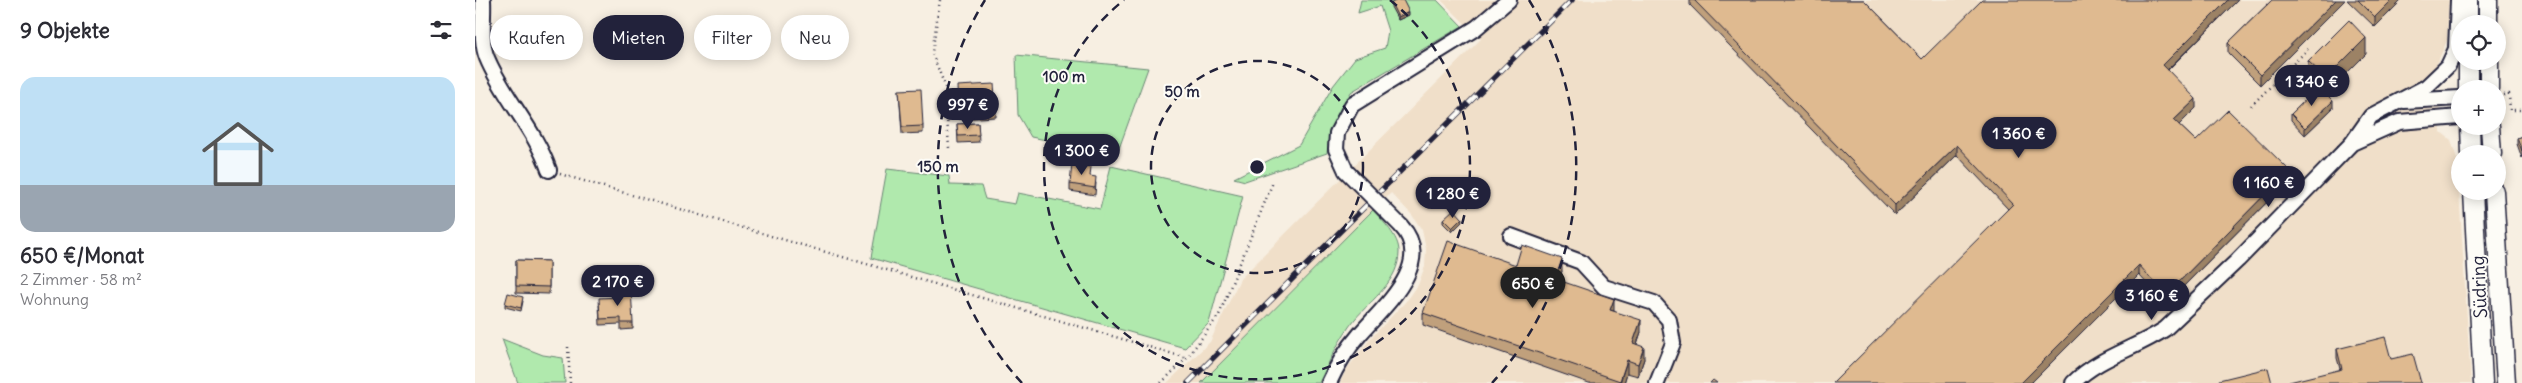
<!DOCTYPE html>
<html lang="de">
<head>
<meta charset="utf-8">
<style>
	body { margin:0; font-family:Delius,sans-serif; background:#f7f7f7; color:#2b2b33; height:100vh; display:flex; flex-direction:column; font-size:19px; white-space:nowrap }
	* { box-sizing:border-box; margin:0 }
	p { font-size:16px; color:#7c7c81 }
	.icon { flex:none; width:28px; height:28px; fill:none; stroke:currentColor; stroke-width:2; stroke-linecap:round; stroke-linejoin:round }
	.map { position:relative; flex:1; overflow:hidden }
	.panel { display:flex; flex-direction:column; background:#fff; width:475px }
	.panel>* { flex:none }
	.banner { position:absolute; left:15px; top:15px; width:475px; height:45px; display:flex; gap:10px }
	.tools { position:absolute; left:1976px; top:15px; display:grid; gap:10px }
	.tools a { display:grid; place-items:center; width:55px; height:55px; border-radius:50%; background:#fff; box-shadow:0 2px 12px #0003; font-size:25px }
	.price { position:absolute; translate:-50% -42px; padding:0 11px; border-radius:18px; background:#22223b; color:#fff; font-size:16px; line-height:32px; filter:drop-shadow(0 1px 2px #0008) }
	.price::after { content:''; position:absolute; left:50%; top:30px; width:15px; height:11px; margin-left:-8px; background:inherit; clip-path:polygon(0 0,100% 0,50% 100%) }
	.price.current { background:#222; color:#fff }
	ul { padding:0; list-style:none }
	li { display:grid; align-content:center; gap:10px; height:265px; padding:0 20px }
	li+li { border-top:1px solid #e1e1e2 }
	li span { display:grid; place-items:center; height:155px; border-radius:15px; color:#555 }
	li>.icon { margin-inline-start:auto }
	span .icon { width:90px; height:90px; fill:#fffc; stroke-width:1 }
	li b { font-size:21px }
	h2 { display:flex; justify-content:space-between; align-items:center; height:60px; padding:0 20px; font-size:21px }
	.tag { padding:0 18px; border-radius:22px; background:#fff; box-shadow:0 2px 12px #0003; font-size:18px; line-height:45px }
	.tag.current { background:#22223b; color:#fff }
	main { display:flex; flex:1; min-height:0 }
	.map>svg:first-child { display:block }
	.built { fill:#f0dfc9 }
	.green { fill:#b0e9ad; stroke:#698674 }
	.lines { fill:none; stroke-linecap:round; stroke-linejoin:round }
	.minor-casing { stroke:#22223b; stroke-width:18 }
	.major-casing { stroke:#22223b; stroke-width:21 }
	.path { stroke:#22223b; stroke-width:2.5; stroke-dasharray:1 4; stroke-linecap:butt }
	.minor { stroke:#fdfcf7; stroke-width:14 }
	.major { stroke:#fdfcf7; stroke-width:18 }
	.rail-casing { stroke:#22223b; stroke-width:5.5 }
	.rail { stroke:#fdfcf7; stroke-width:4; stroke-dasharray:11; stroke-linecap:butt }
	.minor-bridge-casing { stroke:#22223b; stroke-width:18; stroke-linecap:butt }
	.minor-bridge { stroke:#fdfcf7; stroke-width:14 }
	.wall { fill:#c0a07c; stroke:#22223b }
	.shaded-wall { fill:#9c8265; stroke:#22223b }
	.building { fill:#dfba90; stroke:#22223b }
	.ring { fill:none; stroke:#22223b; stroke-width:2.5; stroke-dasharray:9 6 }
	.labels { text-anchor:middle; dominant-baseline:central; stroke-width:4; stroke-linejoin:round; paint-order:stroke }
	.street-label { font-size:18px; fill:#22223b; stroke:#fdfcf7 }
	.centre { fill:#22223b; stroke:#fdfcf7; stroke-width:2.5 }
	.ring-label { font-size:15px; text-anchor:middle; font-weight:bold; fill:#22223b; stroke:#fdfcf7; stroke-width:4; stroke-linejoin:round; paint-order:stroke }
</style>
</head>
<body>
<main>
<section class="panel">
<h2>9 Objekte<svg class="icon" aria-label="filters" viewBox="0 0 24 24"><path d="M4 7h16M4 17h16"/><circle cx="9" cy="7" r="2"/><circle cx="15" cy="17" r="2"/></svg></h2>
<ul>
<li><span style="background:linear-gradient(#bfe0f5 70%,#9aa5b1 0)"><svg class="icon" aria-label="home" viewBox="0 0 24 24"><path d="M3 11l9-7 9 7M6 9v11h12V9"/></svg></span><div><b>650 €/Monat</b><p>2 Zimmer · 58 m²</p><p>Wohnung</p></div></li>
</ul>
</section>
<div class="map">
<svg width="2047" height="383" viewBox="0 0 2047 383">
	<rect width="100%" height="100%" fill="#f7efe2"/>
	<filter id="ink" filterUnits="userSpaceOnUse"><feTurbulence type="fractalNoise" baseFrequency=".02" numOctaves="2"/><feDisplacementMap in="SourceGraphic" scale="10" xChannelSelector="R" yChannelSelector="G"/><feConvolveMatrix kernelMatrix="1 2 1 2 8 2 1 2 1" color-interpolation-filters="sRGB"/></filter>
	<g filter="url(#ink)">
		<!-- built -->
		<path class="built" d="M966 0H1974L1972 40 1961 66 1966 132 1976 140 1982 159 1996 383H865L871 370 896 338 934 298 943 285 950 266 951 249 947 230 937 215 916 193 726 383H692L735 342 765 279 1006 39Z"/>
		<!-- green -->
		<path class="green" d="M886 0H962L987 26 876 92 855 129 852 153 770 181 759 178 824 145 858 86 880 58 910 48 913 31 905 6 883 13Z
			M541 55 673 68 642 154 556 137 543 115Z
			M636 166 768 196 734 323 710 348 396 258 412 169 474 176 475 185 506 186 510 199 540 204 543 193 625 209Z
			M898 210C908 222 924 236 924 252 924 281 897 299 880 319 865 337 854 362 844 383H726Z
			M27 339 68 355 88 358 90 383H43Z"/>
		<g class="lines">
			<!-- minor casing -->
			<g class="minor-casing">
				<path id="minor" d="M8 0C9 18 5 41 12 58 28 97 60 129 74 170
					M1929 101 1985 98
					M1877 143 1924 122 1985 117
					M871 171 861 149 862 133 877 105 1001 28 1034 0
					M1036 236 1106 262 1129 287 1179 303 1194 320 1198 343 1182 383
					M854 383C862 365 872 349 885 334 907 308 961 263 926 226
					M1598 383C1624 357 1660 349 1690 329L1763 260 1845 176 1877 143 1896 116 1951 87 1973 66 1981 49 1983 0"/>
			</g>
			<!-- major casing -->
			<g class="major-casing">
				<path id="major" d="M1993 24V0
					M2013 24V0
					M1993 61V89
					M2014 61V89
					M1995 126 1996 154
					M2015 126 2017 154
					M1998 191 2008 383
					M2019 191 2031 383"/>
			</g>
			<!-- path -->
			<path class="path" d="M465 0 457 53 470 86 474 148
				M2029 95 2034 94 2035 110H2047
				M1776 106 1833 49
				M85 174 712 358
				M93 347 95 383
				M686 383 712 358 744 315 798 182"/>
			<!-- minor -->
			<use href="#minor" class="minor"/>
			<!-- major -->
			<use href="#major" class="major"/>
			<!-- rail casing -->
			<g class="rail-casing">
				<path id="rail" d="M713 383 1097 0"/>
			</g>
			<!-- rail -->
			<use href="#rail" class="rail"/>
			<!-- minor-bridge casing -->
			<g class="minor-bridge-casing">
				<path id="minor-bridge" d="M871 171 926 226"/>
			</g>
			<!-- minor-bridge -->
			<use href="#minor-bridge" class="minor-bridge"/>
		</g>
		<!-- wall -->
		<path class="wall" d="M1215 0H1389L1447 59 1763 0 1693 70 1721 108 1704 125 1721 141 1814 180 1691 304 1664 275 1533 209 1482 155 1420 215 1215 5Z
			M1797 0 1785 85 1753 53V43Z
			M1872 0H1925V2L1900 27Z
			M916 3 934 15 923 20 916 7Z
			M1891 54 1851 94 1858 108 1830 135 1816 120V114L1844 87 1833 77V61Z
			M424 90 448 126V133L427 134Z
			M482 93 521 110V117L483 119Z
			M503 123 504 142 483 143 482 124Z
			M2047 136V158L2042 144V138Z
			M616 176 621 183 620 195 595 191V184Z
			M968 219 987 222 977 232 968 223Z
			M41 260 74 261V294L41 293Z
			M1041 265 1087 271 1084 280 1139 311 1166 332 1162 344 1169 359 1163 376 1152 373 1149 383H1114L948 325V313Z
			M48 301 46 311 30 307V304Z
			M124 305 158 323V329L146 330V324L125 325Z
			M1862 349 1916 359 1865 369 1862 358Z"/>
		<!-- shaded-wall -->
		<path class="shaded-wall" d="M1753 0H1763L1688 74V65Z
			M1861 0H1870L1785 85V75Z
			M1917 0H1925V2L1900 27V17Z
			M934 12V15L923 20V17Z
			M1891 38V54L1851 94V78Z
			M1721 99V108L1699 130V120Z
			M1858 101V108L1830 135V128Z
			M1482 145V155L1420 215V205Z
			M1814 170V180L1691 304V295Z
			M987 218V222L977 232V228Z
			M1087 259V271L1080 291V279Z
			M1664 265V275L1556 383H1546Z
			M1139 299V311L1135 310Z
			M1166 320V332L1158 355V343Z
			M1169 347V359L1163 376V364Z
			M1152 360V373L1149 383H1145Z"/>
		<!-- building -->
		<path class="building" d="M923 0H928L934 12 923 17 916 3Z
			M1219 0H1389L1447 59 1507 0H1753L1688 65 1721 99 1699 120 1721 141 1753 110 1814 170 1691 295 1664 265 1546 383H1358L1538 204 1482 145 1420 205Z
			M1797 0H1861L1785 75 1753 43Z
			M1883 0H1917L1900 17Z
			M1874 20 1891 38 1851 78 1833 61Z
			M519 84 521 110 483 112 482 86Z
			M1844 87 1858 101 1830 128 1816 114Z
			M446 89 448 126 427 127 424 90Z
			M503 123 504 135 483 136 482 124Z
			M2047 136V151L2042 138Z
			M597 164 616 167 615 176 621 177 620 188 595 184Z
			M979 209 987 218 977 228 968 219Z
			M973 241 1041 265 1047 245 1087 259 1080 279 1139 299 1135 310 1166 320 1158 343 1169 347 1163 364 1152 360 1145 381 948 313Z
			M41 260 74 261V287L41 286Z
			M156 289 158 323H146V318L125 319 124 298 146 297 145 290Z
			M33 293 48 297 46 308 30 304Z
			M1910 337 1916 359 1938 354 1946 383H1810L1867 369 1862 349Z
			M1793 368 1797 383H1745L1744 380Z
			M1238 380 1242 383H1235Z"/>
	</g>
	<!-- distance rings -->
	<g class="ring">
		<circle cx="782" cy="167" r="106"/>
		<path d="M915 0A213 213 0 1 1 649 0"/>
		<path d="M547 383A319 319 0 0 1 510 0M1054 0A319 319 0 0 1 1017 383"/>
	</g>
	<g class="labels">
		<!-- street labels -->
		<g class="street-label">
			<text transform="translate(2004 287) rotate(-93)">Südring</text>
		</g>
	</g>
	<circle cx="782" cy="167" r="8" class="centre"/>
	<g class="ring-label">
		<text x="589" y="82">100 m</text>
		<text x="707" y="97">50 m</text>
		<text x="463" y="172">150 m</text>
	</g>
</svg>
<div class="tools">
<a><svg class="icon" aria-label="locate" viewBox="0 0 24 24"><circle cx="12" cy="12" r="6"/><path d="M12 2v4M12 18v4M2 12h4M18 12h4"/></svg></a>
<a>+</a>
<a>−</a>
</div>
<b class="price" style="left:1837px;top:107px">1 340 €</b>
<b class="price" style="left:493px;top:130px">997 €</b>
<b class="price" style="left:1544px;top:159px">1 360 €</b>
<b class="price" style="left:607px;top:176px">1 300 €</b>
<b class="price" style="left:1794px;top:208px">1 160 €</b>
<b class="price" style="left:978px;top:219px">1 280 €</b>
<b class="price" style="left:143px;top:307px">2 170 €</b>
<b class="price current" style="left:1058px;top:309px">650 €</b>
<b class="price" style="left:1677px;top:321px">3 160 €</b>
<div class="banner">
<a class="tag">Kaufen</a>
<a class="tag current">Mieten</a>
<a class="tag">Filter</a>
<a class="tag">Neu</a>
</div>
</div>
</main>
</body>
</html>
